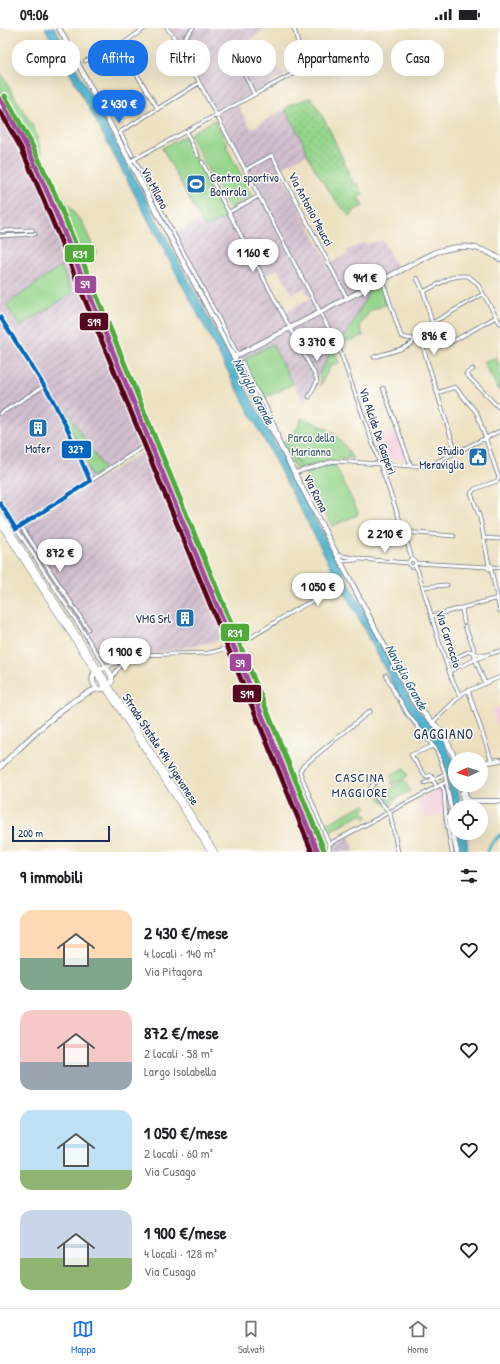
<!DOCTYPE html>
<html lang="it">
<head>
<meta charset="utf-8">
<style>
	body { margin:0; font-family:"Patrick Hand",sans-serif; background:#f6f6f6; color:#202124; height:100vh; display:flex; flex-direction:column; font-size:15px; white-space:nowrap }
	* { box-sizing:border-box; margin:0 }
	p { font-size:13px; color:#757577 }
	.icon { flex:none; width:22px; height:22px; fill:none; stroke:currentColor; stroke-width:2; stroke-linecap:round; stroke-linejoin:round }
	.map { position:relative; height:824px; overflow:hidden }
	.drawer { display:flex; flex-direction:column; background:#fff; flex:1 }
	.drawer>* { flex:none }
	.top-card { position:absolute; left:12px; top:12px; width:476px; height:36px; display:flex; gap:8px }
	.needle { width:26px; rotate:266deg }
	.buttons { position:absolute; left:448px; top:724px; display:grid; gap:8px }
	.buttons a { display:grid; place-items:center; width:40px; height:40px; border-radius:50%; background:#fff; box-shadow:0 4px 16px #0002; font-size:20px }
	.scale { position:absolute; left:12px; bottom:10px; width:98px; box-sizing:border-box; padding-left:4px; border:2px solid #1b2f5e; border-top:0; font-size:11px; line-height:14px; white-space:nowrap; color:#1b2f5e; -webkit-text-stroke:3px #fdfcf7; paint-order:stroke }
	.price { position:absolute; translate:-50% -34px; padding:0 9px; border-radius:14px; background:#fff; color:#222; font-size:13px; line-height:26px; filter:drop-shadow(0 1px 2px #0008) }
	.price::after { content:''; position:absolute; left:50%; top:24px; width:12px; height:9px; margin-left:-6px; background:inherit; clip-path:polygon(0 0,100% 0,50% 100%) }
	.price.current { background:#1a73e8; color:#fff }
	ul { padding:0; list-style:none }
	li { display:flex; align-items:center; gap:12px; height:100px; padding:0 20px }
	li span { display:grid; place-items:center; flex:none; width:112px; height:80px; border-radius:12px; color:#555 }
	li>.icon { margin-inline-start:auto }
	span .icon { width:48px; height:48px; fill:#fffc; stroke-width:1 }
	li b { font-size:17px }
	h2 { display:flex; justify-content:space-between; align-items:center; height:48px; padding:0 20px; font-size:17px }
	.tag { padding:0 14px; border-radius:16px; background:#fff; box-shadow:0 4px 16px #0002; font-size:14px; line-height:36px }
	.tag.current { background:#1a73e8; color:#fff }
	.status { display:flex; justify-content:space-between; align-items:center; height:28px; padding:0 20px; background:#fff; direction:ltr }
	.status svg { height:11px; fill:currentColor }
	.dock { display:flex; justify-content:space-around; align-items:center; height:56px; border-top:1px solid #e0e0e0; background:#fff; font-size:11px; color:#757577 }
	.dock a { display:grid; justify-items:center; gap:2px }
	.dock .current { color:#1a73e8 }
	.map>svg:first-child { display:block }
	.built { fill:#f4cfdd }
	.industrial { fill:url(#industrial-furrows); fill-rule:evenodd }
	.railway { fill:#d0bdcd }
	.green { fill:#94d48b; stroke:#588274 }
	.garden { fill:url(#garden-dots); stroke:#588274 }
	.water { fill:#4db2cc; stroke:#347095 }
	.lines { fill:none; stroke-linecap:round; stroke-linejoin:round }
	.canal { stroke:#4db2cc; stroke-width:3.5 }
	.street-casing { stroke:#646d81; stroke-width:4.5 }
	.secondary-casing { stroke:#646d81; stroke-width:6 }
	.primary-casing { stroke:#646d81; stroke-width:6 }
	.street { stroke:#fff; stroke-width:3 }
	.secondary { stroke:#fff; stroke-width:4.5 }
	.primary { stroke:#fff; stroke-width:5 }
	.bus-1-casing { stroke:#fdfcf7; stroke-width:7 }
	.bus-1 { stroke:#0065bd; stroke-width:4 }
	.rail-1-casing { stroke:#fdfcf7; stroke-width:8 }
	.rail-2-casing { stroke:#fdfcf7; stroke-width:8 }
	.rail-3-casing { stroke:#fdfcf7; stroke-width:8 }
	.rail-1 { stroke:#a0499a; stroke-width:5 }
	.rail-2 { stroke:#56061f; stroke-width:5 }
	.rail-3 { stroke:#50ab3a; stroke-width:5 }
	.labels { text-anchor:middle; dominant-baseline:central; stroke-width:3; stroke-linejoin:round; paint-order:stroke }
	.poi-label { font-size:12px; fill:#1b2f5e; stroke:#fdfcf7; text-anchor:end }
	.street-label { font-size:12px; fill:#1b2f5e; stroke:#fdfcf7 }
	.park-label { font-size:12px; fill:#3f616c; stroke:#fdfcf7 }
	.water-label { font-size:13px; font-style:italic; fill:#2c5d84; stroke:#fdfcf7 }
	.neighbourhood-label { font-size:13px; letter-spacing:1px; fill:#1b2f5e; stroke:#fdfcf7 }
	.quarter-label { font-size:14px; letter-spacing:1px; fill:#1b2f5e; stroke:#fdfcf7 }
	.line-badge { stroke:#fdfcf7; stroke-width:1.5 }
	.badge-label { font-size:11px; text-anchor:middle; font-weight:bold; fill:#fff }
</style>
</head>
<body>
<div class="status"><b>09:06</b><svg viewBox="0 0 49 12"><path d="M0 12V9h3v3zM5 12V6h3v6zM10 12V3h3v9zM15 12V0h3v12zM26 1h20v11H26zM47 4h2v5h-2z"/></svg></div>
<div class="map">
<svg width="500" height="824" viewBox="0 0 500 824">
	<defs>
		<pattern id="industrial-furrows" width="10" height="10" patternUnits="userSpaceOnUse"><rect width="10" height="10" fill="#d0bdcd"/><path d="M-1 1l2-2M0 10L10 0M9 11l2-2" fill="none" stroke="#a89aaa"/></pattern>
		<pattern id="garden-dots" width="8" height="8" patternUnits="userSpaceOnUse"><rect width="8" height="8" fill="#94d48b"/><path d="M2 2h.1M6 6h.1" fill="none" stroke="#7fb67a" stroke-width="1.8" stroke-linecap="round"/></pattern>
	</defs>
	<rect width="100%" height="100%" fill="#fdfcf7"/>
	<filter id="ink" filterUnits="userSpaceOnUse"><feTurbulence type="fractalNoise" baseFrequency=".025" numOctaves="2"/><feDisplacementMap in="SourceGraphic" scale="8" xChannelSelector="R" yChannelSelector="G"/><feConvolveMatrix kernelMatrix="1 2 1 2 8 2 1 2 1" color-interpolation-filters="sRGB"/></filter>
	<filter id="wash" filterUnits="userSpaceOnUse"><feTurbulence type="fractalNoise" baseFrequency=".012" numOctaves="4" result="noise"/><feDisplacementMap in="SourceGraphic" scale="16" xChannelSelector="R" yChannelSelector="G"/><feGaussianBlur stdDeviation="0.9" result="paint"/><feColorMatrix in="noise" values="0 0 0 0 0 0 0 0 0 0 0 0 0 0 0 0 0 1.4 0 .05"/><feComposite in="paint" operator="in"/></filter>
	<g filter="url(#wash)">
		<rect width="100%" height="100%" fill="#ede1c1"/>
		<!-- built -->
		<path class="built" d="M398 405 407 432 382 430 374 406Z
			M500 679V700L499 702 492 682Z
			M437 761 442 764 445 787H437L426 791 417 773Z"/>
		<!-- industrial -->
		<path class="industrial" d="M168 0H266L247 13 244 14 285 48 236 74 251 101 285 81 303 114 307 126 279 141 329 236 348 226 347 223 364 214 366 217 370 215 383 213 396 238 395 242 364 258 368 266 347 306 339 311 333 319 304 375 272 316 246 330 244 335 263 371 256 375 168 209 200 192 205 200 261 169 180 16ZM278 241 292 266 304 260 310 271 285 285 265 248Z
			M0 77 18 108 42 158 147 415 17 497 14 496 0 473Z
			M149 420 226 607 216 613 104 635 19 501Z
			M349 808 355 824H335L333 817Z"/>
		<!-- railway -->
		<path class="railway" d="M158 430 175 472 171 473 154 432Z"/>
		<!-- green -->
		<path class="green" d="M0 44 35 102C40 117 42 132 49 147 56 162 68 175 77 189L81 192 96 225 92 228 89 224 82 229 74 206 69 207 29 116 16 90 0 65Z
			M214 92 228 117 226 118 252 168 229 181 189 106Z
			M185 108 227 188 225 189V192H220L205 200 162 120Z
			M61 238 72 265 20 299 6 277Z
			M380 256 387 276 370 283 360 298 363 308 349 313 348 312 342 314 340 310 347 306 368 266 366 263Z
			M272 316 293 356 263 371 244 335 246 330Z
			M333 319 339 335 331 337 320 358 321 353 319 346Z
			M496 329 497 333 500 338V363L496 357 483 334 485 332 486 334Z
			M68 385 104 441 91 449 81 422 64 387Z
			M301 390C326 398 340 407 353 431L348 428V431L327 432 301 441 285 413 298 399Z
			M326 437H335L358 484 357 487 332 498 304 444Z
			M403 740 408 748 392 757 391 754 393 753 390 748Z
			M404 752 410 763 394 772 388 763Z
			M385 764 394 775 388 780 379 769Z
			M364 776 367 779 363 782 367 789 365 791 362 786 330 804 326 796Z"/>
		<!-- garden -->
		<path class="garden" d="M311 70C329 96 341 127 354 157L357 155 363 166 358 169 363 178 355 182 350 188 335 172 315 141 307 126 303 114 285 81 291 76Z
			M285 413 288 416 301 441 296 442 282 415Z"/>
		<!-- water -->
		<path class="water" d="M45 0H55L412 674 423 688 439 705 452 730 455 744V757H457L461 779H455V799C451 778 448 739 437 721 429 707 417 695 407 683L99 99Z
			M456 805H466L468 824H459Z"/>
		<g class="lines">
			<!-- canal -->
			<path class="canal" d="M487 824 491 816 500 807"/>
		</g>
	</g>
	<g filter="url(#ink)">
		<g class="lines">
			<!-- street casing -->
			<g class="street-casing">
				<path id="street" d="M145 0 124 15 122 18V22L158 81
					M167 0 179 16 339 320 404 504 412 531
					M179 16 193 0
					M85 33 103 25 122 22
					M239 35 254 66
					M186 104 198 128
					M132 127 120 104 199 55
					M134 131 238 327
					M129 134 300 42 303 38V35L294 0
					M202 134 316 349 317 353 309 369
					M245 142 272 127 347 270
					M229 184 259 168
					M0 203 33 202
					M0 208 35 206
					M417 250 424 265 432 295 436 303 444 315 448 316 496 289
					M382 251 401 308C408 312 417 309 422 316L456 425
					M424 265 425 263 450 250 460 248H468L477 255 500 295
					M0 289 50 367 68 402 90 453
					M432 295 483 266
					M374 329C385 325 409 321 415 312
					M242 334 255 361
					M473 341 466 346 500 381
					M250 359 255 361C263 371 278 402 279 414
					M383 360 411 438
					M437 365 455 359 477 385 499 450 497 453 475 461 471 465 480 490 489 537
					M0 386 44 358
					M294 445 334 433 411 438H428L500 403
					M0 475 106 639 138 627 208 625C239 620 263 602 288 586 305 576 323 568 341 559
					M21 498 88 601
					M16 501 143 419
					M404 504 454 508
					M484 510 500 511
					M337 527 361 531 408 535
					M408.5 535a3.5 3.5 0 1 1 7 0a3.5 3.5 0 1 1-7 0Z
					M340 533 357 532
					M416 535 488 539
					M488 539a2 2 0 1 1 4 0a2 2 0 1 1-4 0Z
					M415 537 418 543 440 617 451 649 460 668
					M492 539 500 540
					M491 541 500 583
					M423 559 447 557
					M462 581 464 594
					M432 588 498 570
					M465 598 474 621 475 631 484 653
					M486 627 500 623
					M446 634 470 623 480 627H486L449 643
					M386 647 396 668 400 672 407 685 437 723 444 742 452 785 446 791
					M112 650 117 642 126 633
					M468 662 492 734
					M432 695 463 665 500 649
					M433 718 411 727 426 749 431 747 436 758
					M375 754 371 759 370 762 390 785 398 824
					M425 755 445 746
					M441 756 444 763 446 791 452 824
					M468 779V772
					M467 805 468 812
					M329 816 446 754
					M330 824 329 816 301 747 300 743 303 738 370 683"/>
			</g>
			<!-- secondary casing -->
			<g class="secondary-casing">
				<path id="secondary" d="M59 0 254 367 412 671C420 683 429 690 439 701 446 710 451 721 455 731
					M234 329 436 224C462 216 477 216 500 231
					M95 644C91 650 92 656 98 661H106
					M481 735 500 732
					M0 739C23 717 45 694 71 675 80 669 88 663 98 661
					M463 757 466 769 469 773H500
					M462 765 464 779
					M455 793 452 794 451 797 457 824"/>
			</g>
			<!-- primary casing -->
			<g class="primary-casing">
				<path id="primary" d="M0 487 215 824
					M0 495 211 824
					M97 643 106 639 111 647 112 653 108 659"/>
			</g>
			<!-- street -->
			<use href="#street" class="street"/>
			<!-- secondary -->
			<use href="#secondary" class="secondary"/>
			<!-- primary -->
			<use href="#primary" class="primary"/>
			<!-- bus-1 casing -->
			<g class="bus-1-casing">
				<path id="bus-1" d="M0 289 50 367 68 402 90 453 16 501 0 475"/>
			</g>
			<!-- bus-1 -->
			<use href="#bus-1" class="bus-1"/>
			<!-- rail-1 casing -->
			<g class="rail-1-casing">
				<path id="rail-1" d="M0 71 26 117 49 168 318 824"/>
			</g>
			<!-- rail-2 casing -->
			<g class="rail-2-casing">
				<path id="rail-2" d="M0 83 21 120 43 170 312 824"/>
			</g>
			<!-- rail-3 casing -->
			<g class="rail-3-casing">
				<path id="rail-3" d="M5 68 31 115 55 166 324 822"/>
			</g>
			<!-- rail-1 -->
			<use href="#rail-1" class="rail-1"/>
			<!-- rail-2 -->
			<use href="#rail-2" class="rail-2"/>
			<!-- rail-3 -->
			<use href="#rail-3" class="rail-3"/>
		</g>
	</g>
	<!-- icons -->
	<defs>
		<g id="stadium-square" transform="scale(1)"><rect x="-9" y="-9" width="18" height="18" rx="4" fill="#1f6fb2" stroke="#fdfcf7"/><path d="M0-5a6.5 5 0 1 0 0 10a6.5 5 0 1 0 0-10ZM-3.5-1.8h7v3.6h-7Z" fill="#fff"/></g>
		<g id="building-square" transform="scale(1)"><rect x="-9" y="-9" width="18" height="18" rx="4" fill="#1f6fb2" stroke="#fdfcf7"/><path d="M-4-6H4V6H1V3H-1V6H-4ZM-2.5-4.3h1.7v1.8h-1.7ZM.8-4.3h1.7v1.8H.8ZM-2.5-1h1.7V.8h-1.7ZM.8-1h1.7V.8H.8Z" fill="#fff"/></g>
		<g id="civic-square" transform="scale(1)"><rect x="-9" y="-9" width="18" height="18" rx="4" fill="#1f6fb2" stroke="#fdfcf7"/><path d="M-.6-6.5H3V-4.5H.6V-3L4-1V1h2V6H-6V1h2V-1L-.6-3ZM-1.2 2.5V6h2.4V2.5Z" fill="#fff"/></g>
	</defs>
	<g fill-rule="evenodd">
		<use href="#stadium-square" x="196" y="156"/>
		<use href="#building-square" x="38" y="400"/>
		<use href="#civic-square" x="478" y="429"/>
		<use href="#building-square" x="185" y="590"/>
	</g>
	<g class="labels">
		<!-- poi labels -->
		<g class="poi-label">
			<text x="210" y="149" text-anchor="start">Centro sportivo<tspan x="210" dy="14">Bonirola</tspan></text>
			<text x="38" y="420" text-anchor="middle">Mafer</text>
			<text x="464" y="422">Studio<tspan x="464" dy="14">Meraviglia</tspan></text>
			<text x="171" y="590">VMG Srl</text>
		</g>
		<!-- street labels -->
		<g class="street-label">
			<text transform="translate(155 160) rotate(62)">Via Milano</text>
			<text transform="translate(311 181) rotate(62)">Via Antonio Meucci</text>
			<text transform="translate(378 403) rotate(71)">Via Alcide De Gasperi</text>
			<text transform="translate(316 465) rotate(63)">Via Roma</text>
			<text transform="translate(449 611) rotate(72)">Via Carroccio</text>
			<text transform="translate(161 721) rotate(57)">Strada Statale 494 Vigevanese</text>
		</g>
		<!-- park labels -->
		<g class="park-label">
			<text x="311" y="409">Parco della<tspan x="311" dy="14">Marianna</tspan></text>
		</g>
		<!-- water labels -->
		<g class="water-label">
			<text transform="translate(254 363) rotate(62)">Naviglio Grande</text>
			<text transform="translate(407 649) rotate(61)">Naviglio Grande</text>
		</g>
		<!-- neighbourhood labels -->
		<g class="neighbourhood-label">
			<text x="360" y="749">CASCINA<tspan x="360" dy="15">MAGGIORE</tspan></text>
		</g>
		<!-- quarter labels -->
		<g class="quarter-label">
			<text x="444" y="705">GAGGIANO</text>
		</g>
	</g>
	<g class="line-badge">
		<rect x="64" y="216" width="31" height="19" rx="4" fill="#50ab3a"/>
		<rect x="74" y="247" width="23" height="19" rx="4" fill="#a0499a"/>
		<rect x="79" y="284" width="30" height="19" rx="4" fill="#56061f"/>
		<rect x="61" y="412" width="31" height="19" rx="4" fill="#0065bd"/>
		<rect x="220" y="595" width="30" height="19" rx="4" fill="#50ab3a"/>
		<rect x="229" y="625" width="23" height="19" rx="4" fill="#a0499a"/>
		<rect x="232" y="656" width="30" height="19" rx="4" fill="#56061f"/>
	</g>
	<g class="badge-label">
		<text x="80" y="230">R31</text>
		<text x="85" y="260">S9</text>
		<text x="94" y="298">S19</text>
		<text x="76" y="425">327</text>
		<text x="235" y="609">R31</text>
		<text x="240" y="639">S9</text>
		<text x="247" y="670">S19</text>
	</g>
</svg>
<div class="buttons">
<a><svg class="needle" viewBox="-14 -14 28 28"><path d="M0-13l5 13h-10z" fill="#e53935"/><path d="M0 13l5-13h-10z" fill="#757577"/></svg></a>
<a><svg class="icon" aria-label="locate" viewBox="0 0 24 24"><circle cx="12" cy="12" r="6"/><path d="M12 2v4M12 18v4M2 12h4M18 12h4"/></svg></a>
</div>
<div class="scale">200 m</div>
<b class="price current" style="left:119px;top:96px">2 430 €</b>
<b class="price" style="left:253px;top:245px">1 160 €</b>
<b class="price" style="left:365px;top:270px">941 €</b>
<b class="price" style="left:434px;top:328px">896 €</b>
<b class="price" style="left:317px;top:334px">3 370 €</b>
<b class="price" style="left:385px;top:526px">2 210 €</b>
<b class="price" style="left:60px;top:545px">872 €</b>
<b class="price" style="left:318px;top:579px">1 050 €</b>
<b class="price" style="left:125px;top:644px">1 900 €</b>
<div class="top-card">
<a class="tag">Compra</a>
<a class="tag current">Affitta</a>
<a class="tag">Filtri</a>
<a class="tag">Nuovo</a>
<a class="tag">Appartamento</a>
<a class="tag">Casa</a>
</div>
</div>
<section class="drawer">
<h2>9 immobili<svg class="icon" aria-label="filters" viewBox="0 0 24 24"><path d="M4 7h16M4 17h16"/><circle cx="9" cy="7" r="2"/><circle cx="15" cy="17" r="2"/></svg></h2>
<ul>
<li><span style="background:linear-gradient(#ffd9b3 60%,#7fa58c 0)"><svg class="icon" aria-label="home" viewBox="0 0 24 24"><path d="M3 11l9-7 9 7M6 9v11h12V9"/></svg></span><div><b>2 430 €/mese</b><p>4 locali · 140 m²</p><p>Via Pitagora</p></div><svg class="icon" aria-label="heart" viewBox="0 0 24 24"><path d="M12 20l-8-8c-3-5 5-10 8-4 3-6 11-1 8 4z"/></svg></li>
<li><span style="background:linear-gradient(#f6c9c9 65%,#9aa5b1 0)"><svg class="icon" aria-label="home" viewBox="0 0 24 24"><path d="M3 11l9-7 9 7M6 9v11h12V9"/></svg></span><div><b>872 €/mese</b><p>2 locali · 58 m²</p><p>Largo Isolabella</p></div><svg class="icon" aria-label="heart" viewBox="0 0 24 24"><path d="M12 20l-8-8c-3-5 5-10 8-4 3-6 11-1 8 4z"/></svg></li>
<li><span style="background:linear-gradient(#bfe0f5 75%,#8fb573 0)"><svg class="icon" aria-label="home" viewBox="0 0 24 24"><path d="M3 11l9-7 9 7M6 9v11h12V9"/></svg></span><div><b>1 050 €/mese</b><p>2 locali · 60 m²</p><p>Via Cusago</p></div><svg class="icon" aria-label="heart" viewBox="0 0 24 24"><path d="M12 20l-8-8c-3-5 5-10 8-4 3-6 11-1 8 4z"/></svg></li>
<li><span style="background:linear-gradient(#c9d6e8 60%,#8fb573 0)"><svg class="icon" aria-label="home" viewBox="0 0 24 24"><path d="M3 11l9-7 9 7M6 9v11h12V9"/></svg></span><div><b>1 900 €/mese</b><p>4 locali · 128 m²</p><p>Via Cusago</p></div><svg class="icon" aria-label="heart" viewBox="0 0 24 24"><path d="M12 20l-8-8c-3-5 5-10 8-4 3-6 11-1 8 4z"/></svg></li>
</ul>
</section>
<nav class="dock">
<a class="current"><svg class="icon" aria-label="map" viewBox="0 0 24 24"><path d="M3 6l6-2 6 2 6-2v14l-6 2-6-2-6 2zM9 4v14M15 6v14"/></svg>Mappa</a>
<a><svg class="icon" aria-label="saved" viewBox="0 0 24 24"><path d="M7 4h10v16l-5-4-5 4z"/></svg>Salvati</a>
<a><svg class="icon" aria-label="home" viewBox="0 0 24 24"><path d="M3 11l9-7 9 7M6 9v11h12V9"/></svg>Home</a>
</nav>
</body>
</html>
